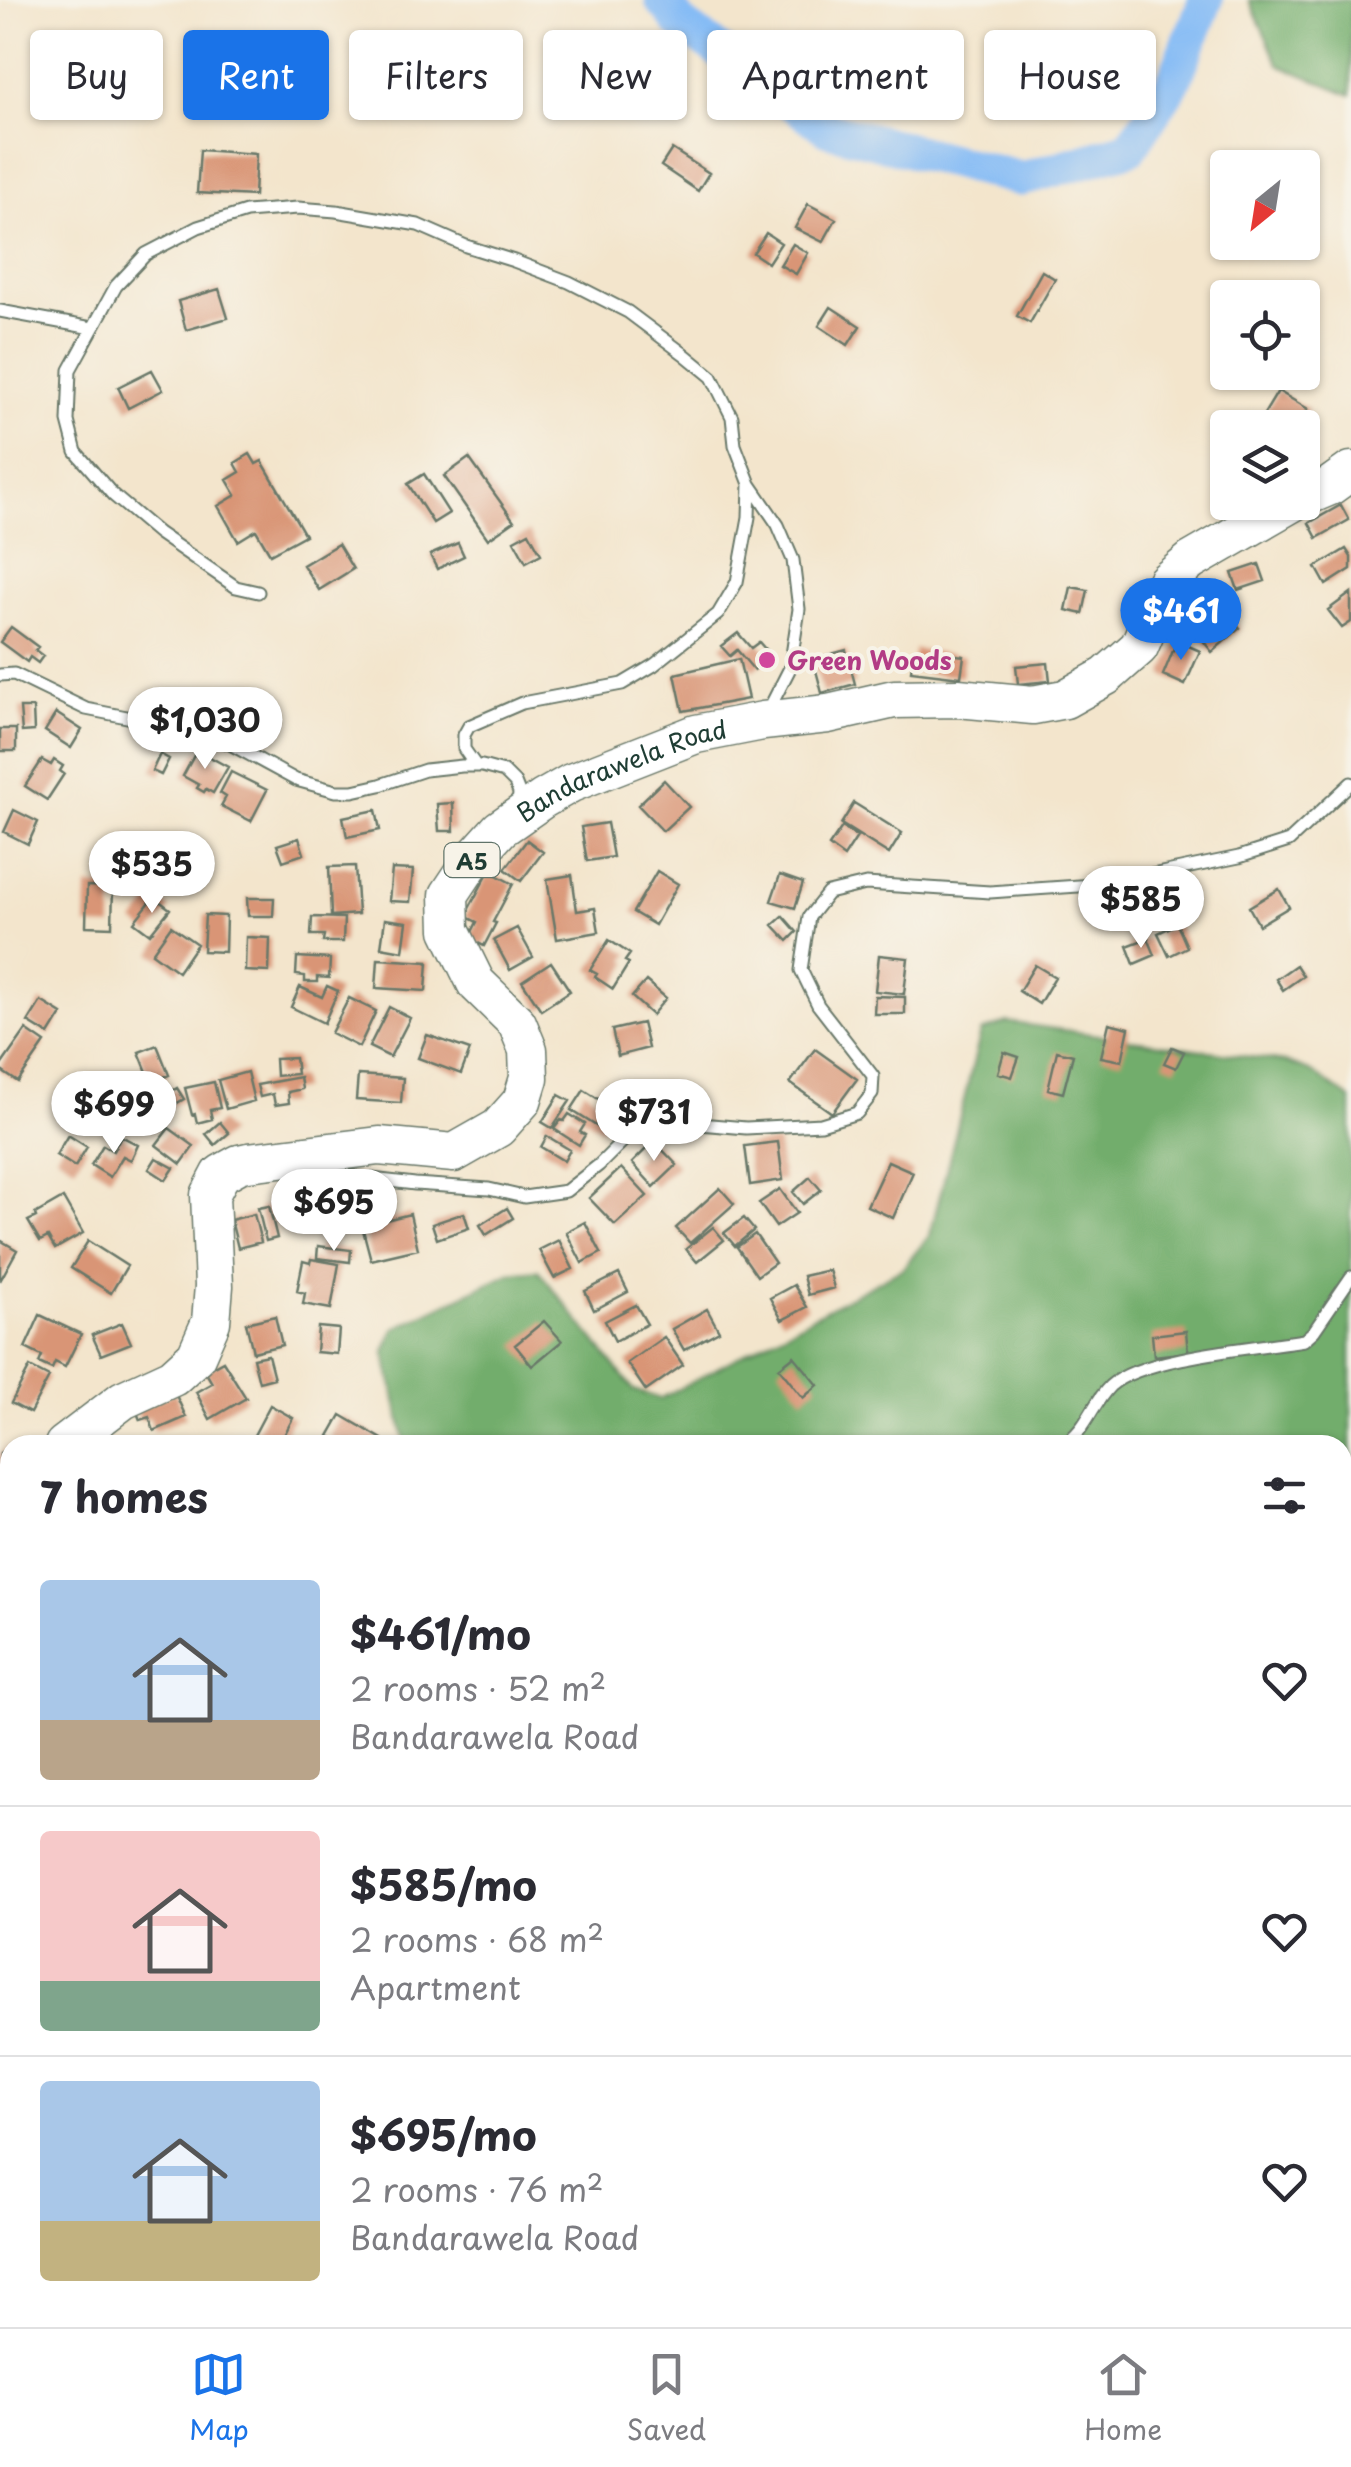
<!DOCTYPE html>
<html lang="en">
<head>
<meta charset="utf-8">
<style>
	body { margin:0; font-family:"Playpen Sans",sans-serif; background:#f2f2f3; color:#2b2b33; height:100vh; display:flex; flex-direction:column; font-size:38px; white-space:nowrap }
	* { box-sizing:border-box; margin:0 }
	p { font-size:32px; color:#7c7c81 }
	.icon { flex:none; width:55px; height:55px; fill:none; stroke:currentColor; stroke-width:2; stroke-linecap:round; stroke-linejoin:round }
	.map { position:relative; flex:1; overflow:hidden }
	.panel { position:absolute; left:0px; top:1435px; width:1352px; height:892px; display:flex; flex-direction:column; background:#fff; border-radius:30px 30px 0 0; box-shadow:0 2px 8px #0004 }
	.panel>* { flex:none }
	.guide { position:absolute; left:30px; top:30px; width:1292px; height:90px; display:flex; gap:20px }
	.needle { width:65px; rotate:210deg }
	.tools { position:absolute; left:1210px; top:150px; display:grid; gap:20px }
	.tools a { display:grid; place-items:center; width:110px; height:110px; border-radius:10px; background:#fff; box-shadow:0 2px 8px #0004; font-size:50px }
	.price { position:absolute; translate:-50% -85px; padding:0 22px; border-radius:35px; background:#fff; color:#222; font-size:32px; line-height:65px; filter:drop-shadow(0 2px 5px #0008) }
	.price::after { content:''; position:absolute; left:50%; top:60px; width:30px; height:22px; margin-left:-15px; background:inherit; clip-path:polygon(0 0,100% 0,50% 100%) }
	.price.active { background:#1a73e8; color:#fff }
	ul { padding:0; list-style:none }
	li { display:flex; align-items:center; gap:30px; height:250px; padding:0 40px }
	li+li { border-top:2px solid #e1e1e2 }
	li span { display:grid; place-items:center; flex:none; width:280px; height:200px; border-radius:10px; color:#555 }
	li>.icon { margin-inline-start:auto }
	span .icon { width:120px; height:120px; fill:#fffc; stroke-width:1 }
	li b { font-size:42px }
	h2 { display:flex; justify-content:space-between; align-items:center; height:120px; padding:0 40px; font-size:42px }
	.tag { padding:0 35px; border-radius:10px; background:#fff; box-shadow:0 2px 8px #0004; font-size:35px; line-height:90px }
	.tag.active { background:#1a73e8; color:#fff }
	.menu { display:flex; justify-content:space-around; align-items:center; height:140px; border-top:2px solid #e1e1e2; background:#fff; font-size:28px; color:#7c7c81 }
	.menu a { display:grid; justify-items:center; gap:5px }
	.menu .active { color:#1a73e8 }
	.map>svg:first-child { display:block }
	.forest { fill:#72ad6c; stroke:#487550; stroke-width:2.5 }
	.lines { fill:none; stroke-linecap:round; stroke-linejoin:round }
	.river { stroke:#86bcf5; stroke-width:35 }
	.building { fill:#d99576 }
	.service-casing { stroke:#697869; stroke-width:15 }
	.minor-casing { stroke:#697869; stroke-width:26 }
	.trunk-casing { stroke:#697869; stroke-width:41 }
	.service { stroke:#fff; stroke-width:11 }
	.minor { stroke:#fff; stroke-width:22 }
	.trunk { stroke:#fff; stroke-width:38 }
	.hotel-dot { fill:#d1479c; stroke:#f7f3e8; stroke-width:4 }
	.labels { text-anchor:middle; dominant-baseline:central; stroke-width:8; stroke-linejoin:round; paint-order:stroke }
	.shield { fill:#f7f3e8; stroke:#60746a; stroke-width:2.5 }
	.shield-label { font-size:22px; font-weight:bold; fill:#1f3d34 }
	.hotel-label { font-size:25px; font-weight:bold; fill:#b23c85; stroke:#f7f3e8; text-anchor:start }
	.street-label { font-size:25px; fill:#1f3d34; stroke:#f7f3e8 }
</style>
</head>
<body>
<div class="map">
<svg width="1351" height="2327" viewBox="0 0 1351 2327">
	<rect width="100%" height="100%" fill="#f7f3e8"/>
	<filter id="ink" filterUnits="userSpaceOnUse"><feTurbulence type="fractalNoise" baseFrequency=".01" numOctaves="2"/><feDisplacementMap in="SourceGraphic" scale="20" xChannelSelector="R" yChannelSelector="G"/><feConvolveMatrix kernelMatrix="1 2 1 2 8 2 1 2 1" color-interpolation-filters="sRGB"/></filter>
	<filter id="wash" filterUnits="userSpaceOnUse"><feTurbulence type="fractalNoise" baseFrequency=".0048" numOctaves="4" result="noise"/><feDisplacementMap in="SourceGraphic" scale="40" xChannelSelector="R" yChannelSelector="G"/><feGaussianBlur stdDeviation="2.25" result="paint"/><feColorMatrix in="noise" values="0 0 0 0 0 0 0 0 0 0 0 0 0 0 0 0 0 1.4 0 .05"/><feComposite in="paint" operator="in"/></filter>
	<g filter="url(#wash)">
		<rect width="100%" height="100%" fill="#f3e5cc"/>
		<!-- forest -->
		<path class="forest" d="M1249 0H1351V95L1279 65Z
			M1007 1022 1285 1062 1310 1071 1351 1099V2327H832L829 2318H1342V1445H406L385 1352 394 1329 509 1273 538 1270 634 1390 660 1399 903 1268 930 1235 981 1032Z"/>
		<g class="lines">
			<!-- river -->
			<path class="river" d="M662 0 680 23 828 129 1021 179 1130 148 1173 83 1206 0"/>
		</g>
		<g id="blocks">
			<!-- building -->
			<path class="building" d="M672 149 709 173 698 191 661 166Z
				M200 150 256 154 254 196 197 193Z
				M808 204 836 219 823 242 795 228Z
				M766 233 781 243 768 263 753 253Z
				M793 244 808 253 796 274 780 265Z
				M1042 271 1055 279 1030 323 1017 316Z
				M219 289 228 318 186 330 178 301Z
				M831 307 860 326 848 345 819 326Z
				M152 370 163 390 128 408 118 387Z
				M1278 391 1308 409 1298 428 1280 425 1278 428H1264L1258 424Z
				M1228 446V473L1214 461Z
				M250 454 256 464 262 461 305 535 270 554 256 530 238 541 218 506 236 495 227 480 240 472 235 463Z
				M469 458 514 521 488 539 444 476Z
				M424 474 449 513 433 523 408 484Z
				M1341 505 1349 520 1317 538 1309 523Z
				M529 532 541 554 526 562 514 540Z
				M458 543 464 556 437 569 430 555Z
				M338 544 353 569 319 590 303 565Z
				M1346 549 1351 557V569L1326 585 1316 567Z
				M1259 564 1265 581 1238 590 1232 573Z
				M1071 587 1088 590 1083 614 1066 610Z
				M1351 593V622L1342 628 1328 610Z
				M1224 610 1240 628 1212 652 1197 633Z
				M11 627 38 647 35 650 43 656 38 663 30 657 27 662 0 642Z
				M738 633 751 648 759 642 771 656 754 670 737 650 730 656 721 646Z
				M1177 641 1200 651 1185 685 1163 675Z
				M914 649 964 656 961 677 911 671Z
				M846 650 855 684 822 693 813 659Z
				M739 659 748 699 683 711 675 674Z
				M1048 663 1050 681 1018 684 1016 666Z
				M20 708H33L34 731 22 732Z
				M56 713 82 730 71 748 45 731Z
				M0 729H16V751H0Z
				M197 750 228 767 213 793 206 789 204 792 197 788 199 785 183 776Z
				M160 754 169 759 161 775 152 771Z
				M42 760 51 765 54 760 63 766 60 771 64 774 47 800 25 786Z
				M231 772 267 790 251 821 221 806 226 797 220 793Z
				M664 780 689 807 663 831 638 805Z
				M453 803 454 831H439L437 804Z
				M854 803 902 833 889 854 841 824Z
				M14 810 38 822 28 844 4 832Z
				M376 810 380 830 347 837 343 817Z
				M607 823 613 857 587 861 581 827Z
				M842 827 857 837 844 857 829 846Z
				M299 838 304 854 283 861 277 845Z
				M128 839 154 852 147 866 121 853Z
				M527 840 543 852 521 881 505 869Z
				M168 858 187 864 184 875 164 869Z
				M355 866 358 914 331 916 329 867Z
				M392 869 413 870 410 902 389 901Z
				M489 871 513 884 493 922 496 923 484 946 469 938 477 922 465 916Z
				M657 871 678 884 655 925 633 912Z
				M572 875 577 911 595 908 599 932 557 939 547 879Z
				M780 875 803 883 795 908 771 901Z
				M87 886 113 887 112 927 86 926Z
				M1279 889 1289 907 1259 925 1249 907Z
				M154 897 170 909 150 934 134 922Z
				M247 898H274L273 916H248Z
				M205 915 226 916 225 952 203 951Z
				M783 916 797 932 788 941 773 925Z
				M312 917 344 918 343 942H323L324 935H311Z
				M385 919 407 922 403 951 381 947Z
				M1177 924 1187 947 1169 956 1158 933Z
				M171 926 197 944 178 972 152 953Z
				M517 928 533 957 510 970 494 940Z
				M246 937 270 938 269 972 245 971Z
				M1148 938 1155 955 1134 964 1127 946Z
				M609 940 630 954 625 961 629 963 613 989 595 977 597 974 590 970Z
				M879 955 908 958 904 994 875 991Z
				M297 957 330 959 329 978 317 977V982H305V976L296 975Z
				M378 959 428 962 426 991 376 988Z
				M551 962 570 991 541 1010 522 981Z
				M1035 965 1055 977 1039 1004 1019 991Z
				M1296 965 1303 976 1283 990 1276 979Z
				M646 981 666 998 652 1015 632 997Z
				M327 986 338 991 324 1023 291 1007 300 987 322 997Z
				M875 996 905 997V1014H874Z
				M349 998 376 1011 359 1047 331 1033Z
				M41 1001 62 1014 49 1035 28 1022Z
				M389 1007 410 1018 390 1057 369 1047Z
				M642 1023 648 1048 618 1056 612 1030Z
				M1109 1023 1129 1028 1122 1061 1101 1057Z
				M26 1030 45 1043 18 1082 0 1070V1067Z
				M427 1035 470 1050 461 1074 418 1058Z
				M157 1045 169 1075 151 1082 139 1052Z
				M1172 1047 1184 1052 1176 1068 1164 1063Z
				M815 1049 857 1079 832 1113 790 1083Z
				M1057 1051 1073 1055 1063 1093 1048 1089Z
				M1004 1052 1019 1057 1012 1077 998 1073Z
				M295 1058 297 1074 276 1076 275 1059Z
				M247 1072 254 1101 226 1109 218 1080Z
				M358 1075 403 1078 401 1103 356 1100Z
				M300 1077 302 1089 288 1092 289 1103 275 1105 273 1094 260 1097 257 1085Z
				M214 1082 220 1108 210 1110 212 1119 197 1123 195 1114 192 1115 185 1088Z
				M177 1088 184 1099 172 1106 166 1095Z
				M584 1090 614 1109 601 1129 571 1110Z
				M559 1095 570 1101 552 1128 542 1122Z
				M569 1114 585 1124 580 1132 585 1135 579 1145 554 1129 561 1120 564 1121Z
				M220 1122 229 1133 215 1145 206 1134Z
				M169 1128 194 1146 181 1164 156 1145Z
				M68 1135 87 1147 75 1167 56 1155Z
				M121 1136 138 1145 131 1160 123 1156 110 1177 91 1165 103 1145 113 1151Z
				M547 1136 570 1150 564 1161 541 1147Z
				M654 1141 677 1165 654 1187 632 1163Z
				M778 1142 783 1180 750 1185 745 1146Z
				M156 1158 174 1168 166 1180 149 1169Z
				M888 1161 913 1172 893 1218 867 1206Z
				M621 1168 647 1196 615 1225 589 1198Z
				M810 1177 821 1190 803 1204 793 1192Z
				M328 1184 359 1189 355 1214 325 1210Z
				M720 1188 734 1204 690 1243 676 1228Z
				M780 1189 797 1213 776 1227 759 1203Z
				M63 1198 83 1233 55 1249 48 1237 40 1241 28 1221 36 1217 35 1214Z
				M269 1206 277 1238 266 1241 258 1208Z
				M507 1208 513 1218 486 1235 480 1225Z
				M464 1213 469 1228 437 1239 432 1224Z
				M254 1214 261 1242 238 1248 231 1220Z
				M410 1214 418 1249 371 1260 362 1226Z
				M744 1218 754 1230 735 1246 724 1233Z
				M585 1222 601 1253 582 1263 566 1232Z
				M713 1227 724 1240 697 1262 686 1249Z
				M755 1234 775 1263 757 1276 737 1247Z
				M0 1240 17 1250 0 1281Z
				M559 1240 573 1269 554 1278 539 1250Z
				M88 1241 127 1266 111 1293 71 1268Z
				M318 1246 351 1250 350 1262 317 1258Z
				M311 1259 339 1264 331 1309 303 1304 305 1293 297 1291 303 1261 310 1263Z
				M829 1270 834 1288 808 1295 803 1276Z
				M619 1274 628 1292 594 1310 585 1291Z
				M794 1285 807 1307 782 1320 770 1298Z
				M636 1305 647 1324 615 1341 605 1321Z
				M707 1309 719 1331 684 1350 672 1329Z
				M40 1315 81 1334 65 1367 55 1362 52 1369 39 1363 42 1356 25 1348Z
				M275 1316 282 1345 253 1352 246 1323Z
				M544 1321 562 1341 532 1366 515 1345Z
				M122 1323 131 1343 101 1355 92 1335Z
				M318 1327 339 1329 337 1354 316 1352Z
				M1186 1331 1188 1352 1154 1356 1152 1335Z
				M664 1337 683 1365 646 1391 627 1363Z
				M268 1355 274 1378 259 1382 253 1358Z
				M794 1356 818 1385 803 1398 779 1368Z
				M223 1361 246 1398 210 1419 196 1392 212 1383 205 1371Z
				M30 1367 49 1377 30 1413 11 1403Z
				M175 1393 186 1417 154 1431 149 1417 140 1420 136 1410Z
				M270 1405 293 1418 279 1445H262L252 1439Z
				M341 1415 382 1439 378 1445H345L329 1436Z
				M10 1447V1464L0 1471V1454Z
				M0 1982 10 1988V1993L0 2009Z
				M0 2090H10V2118H0Z
				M10 2173V2204L3 2206 0 2175Z
				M4 2244 10 2248V2270L0 2283V2249Z
				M45 2318H67L76 2327H35Z
				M305 2318H321L326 2327H289Z
				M411 2318H434L427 2327H404Z"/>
		</g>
	</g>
	<g filter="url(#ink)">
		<use href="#blocks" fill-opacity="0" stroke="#697869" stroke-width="2.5"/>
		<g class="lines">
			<!-- service casing -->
			<g class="service-casing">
				<path id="service" d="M0 311 92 328
					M750 484 778 525 793 560 799 609 790 668 767 713
					M258 592 236 587 158 533 113 495 76 452 68 421 70 370 116 286 146 254 198 227 246 212 298 208 336 211 418 225 466 246 514 261 569 282 628 312 684 354 712 377 732 417 735 445 750 484 749 517 737 582 718 614 654 665 622 684 522 703 469 726 464 735V749L476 766
					M0 675 14 674 86 709 137 719 162 727 194 731 230 744 296 780 336 791H353L380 785 425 770 462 766H482L504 772 515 783 519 793 518 807
					M302 1171 415 1184 489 1189 524 1197 566 1191 599 1165 626 1138 665 1121 746 1128 821 1124 857 1113 872 1094 873 1076 818 1005 801 970 809 917 828 893 866 884 990 892 1108 884 1239 857 1289 841 1351 783
					M1062 1445C1087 1431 1091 1405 1110 1386 1141 1357 1260 1347 1304 1340L1314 1331 1351 1277"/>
			</g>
			<!-- minor casing -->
			<g class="minor-casing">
				<path id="minor" d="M0 2064 10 2069
					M220 2327 247 2318"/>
			</g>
			<!-- trunk casing -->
			<g class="trunk-casing">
				<g id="trunk">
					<path d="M1302 498 1330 486 1351 471"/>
					<path id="s1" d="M64 1445 123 1400 173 1377 196 1356 211 1322 214 1286 210 1195 221 1174 239 1164 248 1162 379 1146 454 1153 498 1128 522 1101 529 1078 528 1050 517 1023 476 983 450 930 449 895 473 859 500 829 543 799 571 783 696 734 763 721 828 714 894 699 958 698 1033 705 1065 699 1106 676 1139 647 1167 581 1191 561 1293 502"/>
					<path d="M0 1501 10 1492"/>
				</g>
			</g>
			<!-- service -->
			<use href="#service" class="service"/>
			<!-- minor -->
			<use href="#minor" class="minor"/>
			<!-- trunk -->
			<use href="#trunk" class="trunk"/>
		</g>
	</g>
	<!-- markers -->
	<circle class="hotel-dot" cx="767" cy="660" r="10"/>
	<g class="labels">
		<!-- shield labels -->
		<rect class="shield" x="444.5" y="843" width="55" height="34" rx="8"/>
		<g class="shield-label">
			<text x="472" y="860">A5</text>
		</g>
		<!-- hotel labels -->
		<g class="hotel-label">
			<text x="787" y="660">Green Woods</text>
		</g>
		<!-- street labels -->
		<g class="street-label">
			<text stroke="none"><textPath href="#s1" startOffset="1125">Bandarawela Road</textPath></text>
		</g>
	</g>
</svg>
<div class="tools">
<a><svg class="needle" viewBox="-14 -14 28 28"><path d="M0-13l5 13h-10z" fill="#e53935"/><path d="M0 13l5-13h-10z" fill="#7c7c81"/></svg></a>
<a><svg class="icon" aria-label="locate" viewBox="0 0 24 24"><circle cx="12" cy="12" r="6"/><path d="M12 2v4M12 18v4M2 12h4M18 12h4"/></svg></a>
<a><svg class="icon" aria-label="layers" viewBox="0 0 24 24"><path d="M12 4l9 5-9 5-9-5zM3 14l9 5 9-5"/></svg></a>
</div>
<b class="price active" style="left:1181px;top:663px">$461</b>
<b class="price" style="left:205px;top:772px">$1,030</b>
<b class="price" style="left:152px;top:916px">$535</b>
<b class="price" style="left:1141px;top:951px">$585</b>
<b class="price" style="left:114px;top:1156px">$699</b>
<b class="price" style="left:654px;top:1164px">$731</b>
<b class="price" style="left:334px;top:1254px">$695</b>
<div class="guide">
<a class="tag">Buy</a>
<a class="tag active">Rent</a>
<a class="tag">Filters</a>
<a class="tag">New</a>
<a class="tag">Apartment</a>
<a class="tag">House</a>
</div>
<section class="panel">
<h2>7 homes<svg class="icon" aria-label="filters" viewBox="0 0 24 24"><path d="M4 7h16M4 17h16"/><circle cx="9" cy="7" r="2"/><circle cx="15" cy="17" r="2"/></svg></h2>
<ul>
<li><span style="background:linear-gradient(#a9c7e8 70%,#b9a48a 0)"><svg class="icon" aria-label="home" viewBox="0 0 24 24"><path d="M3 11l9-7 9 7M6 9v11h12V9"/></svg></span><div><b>$461/mo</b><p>2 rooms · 52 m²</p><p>Bandarawela Road</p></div><svg class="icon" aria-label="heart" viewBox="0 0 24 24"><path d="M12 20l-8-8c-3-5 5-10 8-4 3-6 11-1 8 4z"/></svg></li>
<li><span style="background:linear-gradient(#f6c9c9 75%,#7fa58c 0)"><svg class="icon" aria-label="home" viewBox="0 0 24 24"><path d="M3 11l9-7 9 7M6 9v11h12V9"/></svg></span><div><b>$585/mo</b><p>2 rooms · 68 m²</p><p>Apartment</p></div><svg class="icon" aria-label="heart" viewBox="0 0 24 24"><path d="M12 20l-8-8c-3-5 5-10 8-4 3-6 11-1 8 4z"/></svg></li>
<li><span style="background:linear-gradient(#a9c7e8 70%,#c2b280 0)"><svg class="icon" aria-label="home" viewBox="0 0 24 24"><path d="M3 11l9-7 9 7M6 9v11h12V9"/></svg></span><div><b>$695/mo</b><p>2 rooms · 76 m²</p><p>Bandarawela Road</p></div><svg class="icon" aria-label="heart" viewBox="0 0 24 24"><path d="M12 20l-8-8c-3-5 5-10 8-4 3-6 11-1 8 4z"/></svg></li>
</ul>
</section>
</div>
<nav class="menu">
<a class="active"><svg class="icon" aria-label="map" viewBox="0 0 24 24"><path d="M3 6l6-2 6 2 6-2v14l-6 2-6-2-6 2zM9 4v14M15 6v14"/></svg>Map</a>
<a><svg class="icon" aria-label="saved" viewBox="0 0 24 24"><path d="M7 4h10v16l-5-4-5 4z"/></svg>Saved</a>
<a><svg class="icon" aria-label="home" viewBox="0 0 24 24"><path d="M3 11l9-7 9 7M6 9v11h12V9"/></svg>Home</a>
</nav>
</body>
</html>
